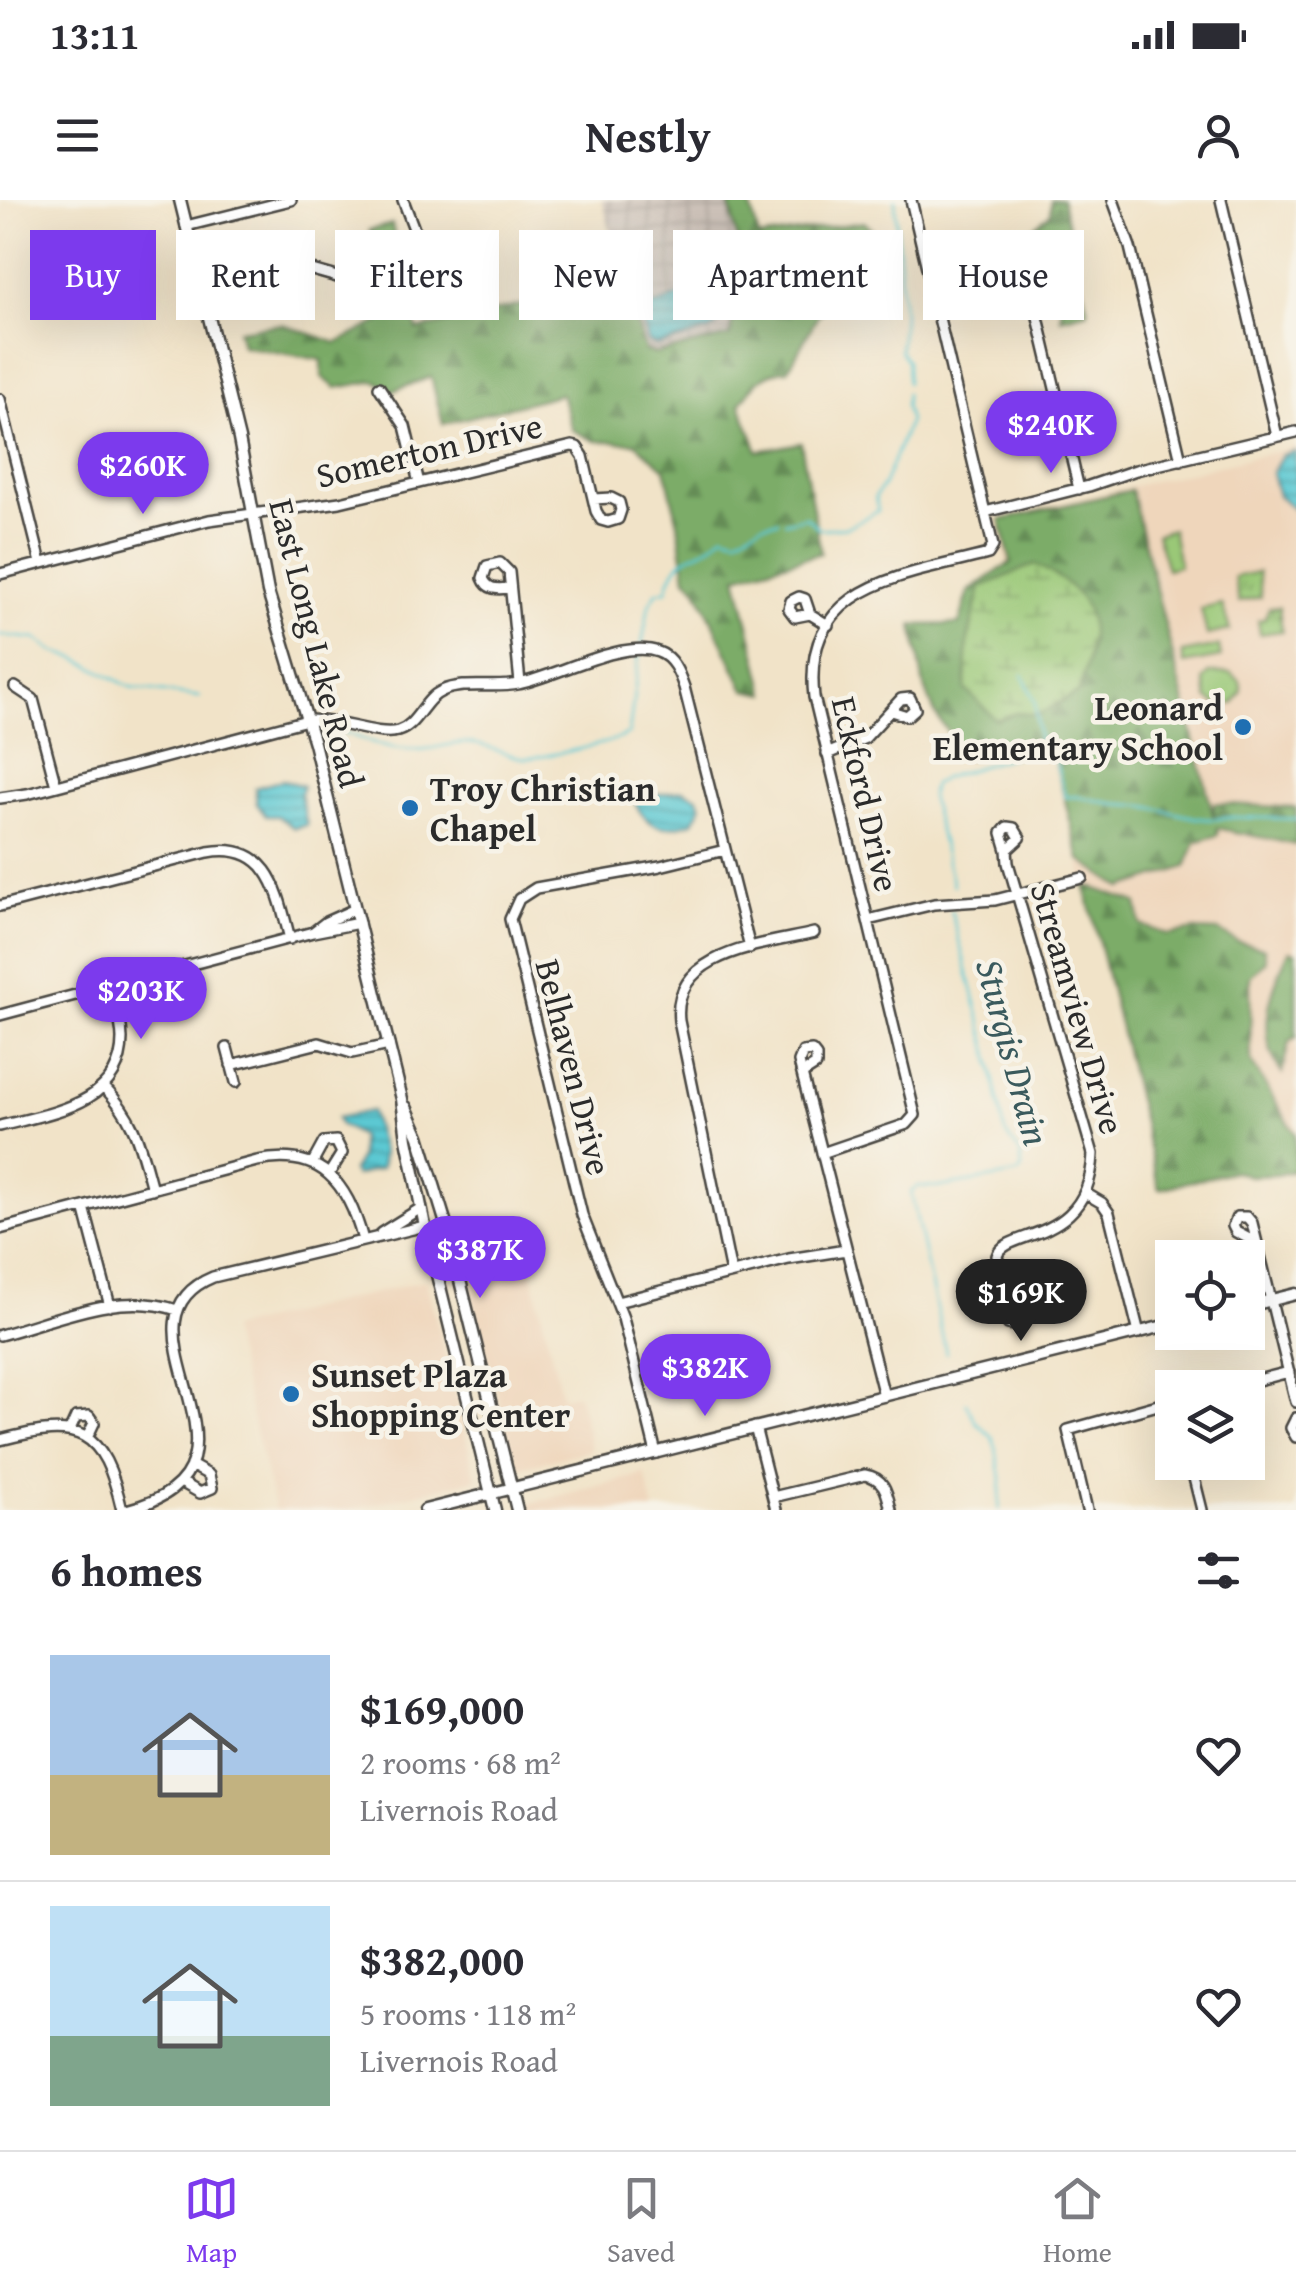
<!DOCTYPE html>
<html lang="en">
<head>
<meta charset="utf-8">
<style>
	body { margin:0; font-family:"Gentium Book Plus",serif; background:#f2f2f3; color:#2b2b33; height:100vh; display:flex; flex-direction:column; font-size:38px; white-space:nowrap }
	* { box-sizing:border-box; margin:0 }
	p { font-size:32px; color:#7c7c81 }
	.icon { flex:none; width:55px; height:55px; fill:none; stroke:currentColor; stroke-width:2; stroke-linecap:round; stroke-linejoin:round }
	.map { position:relative; height:1310px; overflow:hidden }
	.details { display:flex; flex-direction:column; background:#fff; flex:1 }
	.details>* { flex:none }
	.top-card { position:absolute; left:30px; top:30px; width:1238px; height:90px; display:flex; gap:20px }
	.tools { position:absolute; left:1155px; top:1040px; display:grid; gap:20px }
	.tools a { display:grid; place-items:center; width:110px; height:110px; border-radius:0px; background:#fff; box-shadow:0 10px 40px #0002; font-size:50px }
	.price { position:absolute; translate:-50% -85px; padding:0 22px; border-radius:35px; background:#7c3aed; color:#fff; font-size:32px; line-height:65px; filter:drop-shadow(0 2px 5px #0008) }
	.price::after { content:''; position:absolute; left:50%; top:60px; width:30px; height:22px; margin-left:-15px; background:inherit; clip-path:polygon(0 0,100% 0,50% 100%) }
	.price.selected { background:#222; color:#fff }
	ul { padding:0; list-style:none }
	li { display:flex; align-items:center; gap:30px; height:250px; padding:0 50px }
	li+li { border-top:2px solid #e1e1e2 }
	li span { display:grid; place-items:center; flex:none; width:280px; height:200px; border-radius:0px; color:#555 }
	li>.icon { margin-inline-start:auto }
	span .icon { width:120px; height:120px; fill:#fffc; stroke-width:1 }
	li b { font-size:42px }
	h2 { display:flex; justify-content:space-between; align-items:center; height:120px; padding:0 50px; font-size:42px }
	.chip { padding:0 35px; border-radius:0px; background:#fff; box-shadow:0 10px 40px #0002; font-size:35px; line-height:90px }
	.chip.selected { background:#7c3aed; color:#fff }
	.status { display:flex; justify-content:space-between; align-items:center; height:70px; padding:0 50px; background:#fff; direction:ltr }
	.status svg { height:28px; fill:currentColor }
	header { display:flex; justify-content:space-between; align-items:center; height:130px; padding:0 50px; background:#fff; font-size:45px; font-weight:700 }
	.tab-bar { display:flex; justify-content:space-around; align-items:center; height:140px; border-top:2px solid #e1e1e2; background:#fff; font-size:28px; color:#7c7c81 }
	.tab-bar a { display:grid; justify-items:center; gap:5px }
	.tab-bar .selected { color:#7c3aed }
	.map>svg:first-child { display:block }
	.built { fill:#efd6bb }
	.industrial { fill:url(#industrial-grid) }
	.grass { fill:#9ac877; stroke:#627a51; stroke-width:2.5 }
	.forest { fill:url(#forest-firs); stroke:#536c4a; stroke-width:2.5 }
	.wetland { fill:url(#wetland-marsh); stroke:#627a51; stroke-width:2.5 }
	.park { fill:url(#park-tufts); stroke:#627a51; stroke-width:2.5 }
	.water { fill:url(#water-rules); stroke:#447a7f; stroke-width:2.5 }
	.lines { fill:none; stroke-linecap:round; stroke-linejoin:round }
	.stream { stroke:#5cc9d3; stroke-width:2.5 }
	.minor-casing { stroke:#494743; stroke-width:14 }
	.major-casing { stroke:#494743; stroke-width:15 }
	.minor { stroke:#fff; stroke-width:9 }
	.major { stroke:#fff; stroke-width:10 }
	.poi-dot { fill:#1f6fb2; stroke:#f7f3e8; stroke-width:4 }
	.labels { text-anchor:middle; dominant-baseline:central; stroke-width:9; stroke-linejoin:round; paint-order:stroke }
	.street-label { font-size:35px; fill:#2b2b2b; stroke:#f7f3e8 }
	.poi-label { font-size:35px; font-weight:bold; fill:#2b2b2b; stroke:#f7f3e8; text-anchor:start }
	.water-label { font-size:38px; font-style:italic; fill:#3a5a5d; stroke:#f7f3e8 }
</style>
</head>
<body>
<div class="status"><b>13:11</b><svg viewBox="0 0 49 12"><path d="M0 12V9h3v3zM5 12V6h3v6zM10 12V3h3v9zM15 12V0h3v12zM26 1h20v11H26zM47 4h2v5h-2z"/></svg></div>
<header><svg class="icon" aria-label="menu" viewBox="0 0 24 24"><path d="M4 6h16M4 12h16M4 18h16"/></svg>Nestly<svg class="icon" aria-label="person" viewBox="0 0 24 24"><circle cx="12" cy="8" r="4"/><path d="M4 21q1-7 8-7t8 7"/></svg></header>
<div class="map">
<svg width="1296" height="1310" viewBox="0 0 1296 1310">
	<defs>
		<pattern id="industrial-grid" width="8" height="8" patternUnits="userSpaceOnUse" patternTransform="scale(2.5)"><rect width="8" height="8" fill="#cdc2b9"/><path d="M0 4h8M4 0v8" fill="none" stroke="#b0a79f"/></pattern>
		<pattern id="forest-firs" width="22" height="20" patternUnits="userSpaceOnUse" patternTransform="scale(2.5)"><rect width="22" height="20" fill="#7bac68"/><path d="M5 1l3.5 6h-7zM16 11l3.5 6h-7z" fill="#658c56"/></pattern>
		<pattern id="wetland-marsh" width="20" height="14" patternUnits="userSpaceOnUse" patternTransform="scale(2.5)"><rect width="20" height="14" fill="#9ac877"/><path d="M1 5h8M5 5V1M11 12h8M15 12V8" fill="none" stroke="#7ea362"/></pattern>
		<pattern id="park-tufts" width="24" height="20" patternUnits="userSpaceOnUse" patternTransform="scale(2.5)"><rect width="24" height="20" fill="#9ac877"/><path d="M3 7l-1-3M5 7V3M7 7l1-3M15 17l-1-3M17 17v-4M19 17l1-3" fill="none" stroke="#7ea362"/></pattern>
		<pattern id="water-rules" width="6" height="5" patternUnits="userSpaceOnUse" patternTransform="scale(2.5)"><rect width="6" height="5" fill="#5cc9d3"/><path d="M0 2.5h6" fill="none" stroke="#4ca3ab"/></pattern>
	</defs>
	<rect width="100%" height="100%" fill="#f7f3e8"/>
	<filter id="ink" filterUnits="userSpaceOnUse"><feTurbulence type="fractalNoise" baseFrequency=".01" numOctaves="2"/><feDisplacementMap in="SourceGraphic" scale="20" xChannelSelector="R" yChannelSelector="G"/><feConvolveMatrix kernelMatrix="1 2 1 2 8 2 1 2 1" color-interpolation-filters="sRGB"/></filter>
	<filter id="wash" filterUnits="userSpaceOnUse"><feTurbulence type="fractalNoise" baseFrequency=".0048" numOctaves="4" result="noise"/><feDisplacementMap in="SourceGraphic" scale="40" xChannelSelector="R" yChannelSelector="G"/><feGaussianBlur stdDeviation="2.25" result="paint"/><feColorMatrix in="noise" values="0 0 0 0 0 0 0 0 0 0 0 0 0 0 0 0 0 1.4 0 .05"/><feComposite in="paint" operator="in"/></filter>
	<g filter="url(#wash)">
		<rect width="100%" height="100%" fill="#f1e3c8"/>
		<!-- built -->
		<path class="built" d="M1296 247V968L1292 956 1159 989 996 319Z
			M519 1021 562 1197 578 1194 591 1250 517 1268 457 1037Z
			M426 1080 476 1279 348 1310H275L230 1129Z
			M645 1274 654 1310H527V1304Z"/>
		<!-- industrial -->
		<path class="industrial" d="M602 0H729L750 102 731 136 655 154 645 152Z"/>
		<!-- grass -->
		<path class="grass" d="M1222 404 1230 430 1207 435 1201 409Z
			M1209 473H1231L1240 481 1242 491 1234 503 1221 507 1208 499 1204 480Z"/>
		<!-- forest -->
		<path class="forest" d="M729 0H749L759 38 864 22 889 45 879 67 819 114 788 170C762 171 754 185 740 204L758 251 801 243 821 353 737 376 766 494 745 490 696 387 686 378 678 323 665 269 635 243 595 241 572 230 561 194 443 224 431 177 393 191 376 181 336 188 322 177V160L242 146 238 130 282 124 337 143 380 121 391 90 369 30 392 24 417 130 623 80 645 151 655 154 730 136 735 106 750 102Z
			M1051 0H1062L1088 111 1061 118V100L1051 86 1031 84 980 96 936 74 1011 55 1022 37 1050 14Z
			M1131 290 1214 618V603L1296 608V645L1217 628 1218 635 1196 642 1186 667 1122 688 1080 660 1049 537 968 559 935 514 923 482 913 425 959 424 969 391 1011 362 1000 320Z
			M1085 685 1137 703 1141 725 1169 735 1195 730 1218 731 1238 742 1264 748 1266 761 1250 776 1251 862 1295 933 1296 970 1276 975 1249 976 1234 971 1159 989Z
			M1289 751 1296 752V838L1289 842 1282 873C1255 836 1270 790 1289 751Z"/>
		<!-- wetland -->
		<path class="wetland" d="M1035 364C1102 398 1098 426 1079 492L1038 515 1016 513 996 520 965 489 968 440 981 387Z"/>
		<!-- park -->
		<path class="park" d="M1172 329 1179 366 1167 369 1156 334Z
			M1258 372 1261 397 1239 402 1234 377Z
			M1279 407 1282 431 1260 434 1258 420 1264 419 1269 408Z
			M1219 446 1221 457 1184 464 1182 453Z"/>
		<!-- water -->
		<path class="water" d="M715 89 721 121 709 131 657 146 648 142 640 111 690 92Z
			M1296 251V311L1278 296 1272 273 1282 255Z
			M283 580 303 586 300 594 307 625 294 628 278 616H266L257 604 255 588Z
			M682 590 698 597 701 607 693 622C666 630 650 632 635 603L638 598Z
			M371 911 383 954 381 968 355 976 352 971 360 957V936L339 924 337 918Z"/>
		<g class="lines">
			<!-- stream -->
			<path class="stream" d="M895 0 903 115 900 150 907 162V183
				M785 322 806 317 820 329 847 327 878 311 875 297 884 284 909 221 905 206 906 193
				M0 435 36 439 55 452 76 458 130 487 200 497
				M642 444 649 405 657 392 667 390C677 346 700 362 723 334L737 338 762 324 778 321
				M1023 475 1035 502 1039 542
				M343 532C370 542 395 552 426 549 438 548 452 543 464 543 484 542 505 556 524 558 537 559 621 542 629 533L639 455
				M953 685 930 596 933 585 943 578 1021 554 1043 542 1051 545 1065 597C1089 595 1097 603 1118 604 1128 605 1139 605 1149 607 1168 610 1207 625 1225 617L1296 619
				M946 1153 911 992 918 986 940 987 1018 974 1022 968 1020 953 1005 933 989 852 951 711
				M966 1203 976 1222 992 1237 996 1248 1001 1279 999 1310"/>
		</g>
	</g>
	<g filter="url(#ink)">
		<g class="lines">
			<!-- minor casing -->
			<g class="minor-casing">
				<path id="minor" d="M403 0 422 50
					M1113 0 1130 47 1181 260
					M1221 0 1277 236
					M186 26 291 0
					M201 84 278 66H298L337 77
					M1029 103a10 10 0 1 1 20 0a10 10 0 1 1-20 0Z
					M1037 113 1079 289
					M379 187 405 226 419 283
					M0 199 41 363
					M985 312 1089 286 1136 270 1296 232
					M0 374 209 320 340 302 572 246 577 247 583 256 596 311 601 320 608 322 618 319 621 310 619 302 611 298 594 299
					M510 388C498 389 488 391 483 378L487 366 500 363 509 372 520 483
					M810 414 795 417 789 409 791 401 799 397 805 399 810 414 828 425
					M15 487 33 499 56 586
					M827 554 865 538 901 499 910 498 915 509 907 516 891 511
					M0 598 27 594 307 520C334 518 378 537 398 531 418 525 423 499 442 491 465 481 493 489 518 484 555 477 622 439 658 452 673 457 679 473 684 487L750 748
					M1007 650 1002 633 1007 627 1014 628 1020 638 1007 650 1008 663 1093 954C1089 1046 1005 1028 997 1056L1010 1107 1004 1117 1008 1124 1016 1125 1021 1120V1112L1010 1107
					M0 706 208 652C270 641 278 693 290 739
					M355 709 326 722 313 732 359 723
					M868 720 934 704 995 700 1082 678
					M0 815 313 732
					M227 848 236 882
					M231 865 319 843 352 853 389 845
					M802 874 816 865V856L812 851 803 852 799 862 884 1196
					M104 887C136 920 140 946 152 989
					M0 926C49 913 122 905 122 839 122 821 115 804 110 786
					M822 953 907 924 915 915 814 497C801 382 906 376 988 354L993 346 911 0
					M312 964 324 942 336 941 342 953 329 974
					M1085 993 1102 1003 1109 1013 1139 1133
					M84 1007 110 1106
					M0 1029 257 961C321 948 348 983 363 1040
					M381 1033 421 1008
					M1257 1043 1236 1032 1233 1026 1237 1017H1247L1252 1023 1296 1202
					M731 1073 679 821C671 751 764 745 814 733
					M617 1102 789 1059 846 1050
					M0 1135C56 1120 120 1090 177 1110
					M1227 1188 1289 1172
					M1296 1218 1291 1228 1296 1237
					M755 1227 776 1310
					M70 1230 76 1217 89 1216 94 1223 87 1238
					M0 1240C79 1219 103 1227 122 1310
					M656 1253 623 1118 582 1015 510 719 519 699 536 688 660 666 725 650
					M1190 1262 1202 1310
					M181 1282 200 1293 212 1288 209 1275 191 1265
					M773 1297 865 1275C885 1278 887 1293 891 1310
					M126 1310C288 1269 101 1123 213 1077L425 1026
					M1087 1310 1068 1230 1172 1201"/>
			</g>
			<!-- major casing -->
			<g class="major-casing">
				<path id="major" d="M180 0 239 239 268 392 314 543 355 709 402 899 407 939 425 1026 495 1310
					M406 907 419 936 446 1024 517 1310
					M1248 1106 1296 1094
					M425 1310 1172 1124"/>
			</g>
			<!-- minor -->
			<use href="#minor" class="minor"/>
			<!-- major -->
			<use href="#major" class="major"/>
		</g>
	</g>
	<!-- markers -->
	<g class="poi-dot">
		<circle cx="1243" cy="527" r="10"/>
		<circle cx="410" cy="608" r="10"/>
		<circle cx="291" cy="1194" r="10"/>
	</g>
	<g class="labels">
		<!-- street labels -->
		<g class="street-label">
			<text transform="translate(429 250) rotate(-13)">Somerton Drive</text>
			<text transform="translate(317 443) rotate(76)">East Long Lake Road</text>
			<text transform="translate(866 594) rotate(77)">Eckford Drive</text>
			<text transform="translate(1078 808) rotate(74)">Streamview Drive</text>
			<text transform="translate(574 867) rotate(76)">Belhaven Drive</text>
		</g>
		<!-- poi labels -->
		<g class="poi-label">
			<text x="1223" y="507" text-anchor="end">Leonard<tspan x="1223" dy="40">Elementary School</tspan></text>
			<text x="430" y="588">Troy Christian<tspan x="430" dy="40">Chapel</tspan></text>
			<text x="311" y="1174">Sunset Plaza<tspan x="311" dy="40">Shopping Center</tspan></text>
		</g>
		<!-- water labels -->
		<g class="water-label">
			<text transform="translate(1014 852) rotate(75)">Sturgis Drain</text>
		</g>
	</g>
</svg>
<div class="tools">
<a><svg class="icon" aria-label="locate" viewBox="0 0 24 24"><circle cx="12" cy="12" r="6"/><path d="M12 2v4M12 18v4M2 12h4M18 12h4"/></svg></a>
<a><svg class="icon" aria-label="layers" viewBox="0 0 24 24"><path d="M12 4l9 5-9 5-9-5zM3 14l9 5 9-5"/></svg></a>
</div>
<b class="price" style="left:1051px;top:276px">$240K</b>
<b class="price" style="left:143px;top:317px">$260K</b>
<b class="price" style="left:141px;top:842px">$203K</b>
<b class="price" style="left:480px;top:1101px">$387K</b>
<b class="price selected" style="left:1021px;top:1144px">$169K</b>
<b class="price" style="left:705px;top:1219px">$382K</b>
<div class="top-card">
<a class="chip selected">Buy</a>
<a class="chip">Rent</a>
<a class="chip">Filters</a>
<a class="chip">New</a>
<a class="chip">Apartment</a>
<a class="chip">House</a>
</div>
</div>
<section class="details">
<h2>6 homes<svg class="icon" aria-label="filters" viewBox="0 0 24 24"><path d="M4 7h16M4 17h16"/><circle cx="9" cy="7" r="2"/><circle cx="15" cy="17" r="2"/></svg></h2>
<ul>
<li><span style="background:linear-gradient(#a9c7e8 60%,#c2b280 0)"><svg class="icon" aria-label="home" viewBox="0 0 24 24"><path d="M3 11l9-7 9 7M6 9v11h12V9"/></svg></span><div><b>$169,000</b><p>2 rooms · 68 m²</p><p>Livernois Road</p></div><svg class="icon" aria-label="heart" viewBox="0 0 24 24"><path d="M12 20l-8-8c-3-5 5-10 8-4 3-6 11-1 8 4z"/></svg></li>
<li><span style="background:linear-gradient(#bfe0f5 65%,#7fa58c 0)"><svg class="icon" aria-label="home" viewBox="0 0 24 24"><path d="M3 11l9-7 9 7M6 9v11h12V9"/></svg></span><div><b>$382,000</b><p>5 rooms · 118 m²</p><p>Livernois Road</p></div><svg class="icon" aria-label="heart" viewBox="0 0 24 24"><path d="M12 20l-8-8c-3-5 5-10 8-4 3-6 11-1 8 4z"/></svg></li>
</ul>
</section>
<nav class="tab-bar">
<a class="selected"><svg class="icon" aria-label="map" viewBox="0 0 24 24"><path d="M3 6l6-2 6 2 6-2v14l-6 2-6-2-6 2zM9 4v14M15 6v14"/></svg>Map</a>
<a><svg class="icon" aria-label="saved" viewBox="0 0 24 24"><path d="M7 4h10v16l-5-4-5 4z"/></svg>Saved</a>
<a><svg class="icon" aria-label="home" viewBox="0 0 24 24"><path d="M3 11l9-7 9 7M6 9v11h12V9"/></svg>Home</a>
</nav>
</body>
</html>
